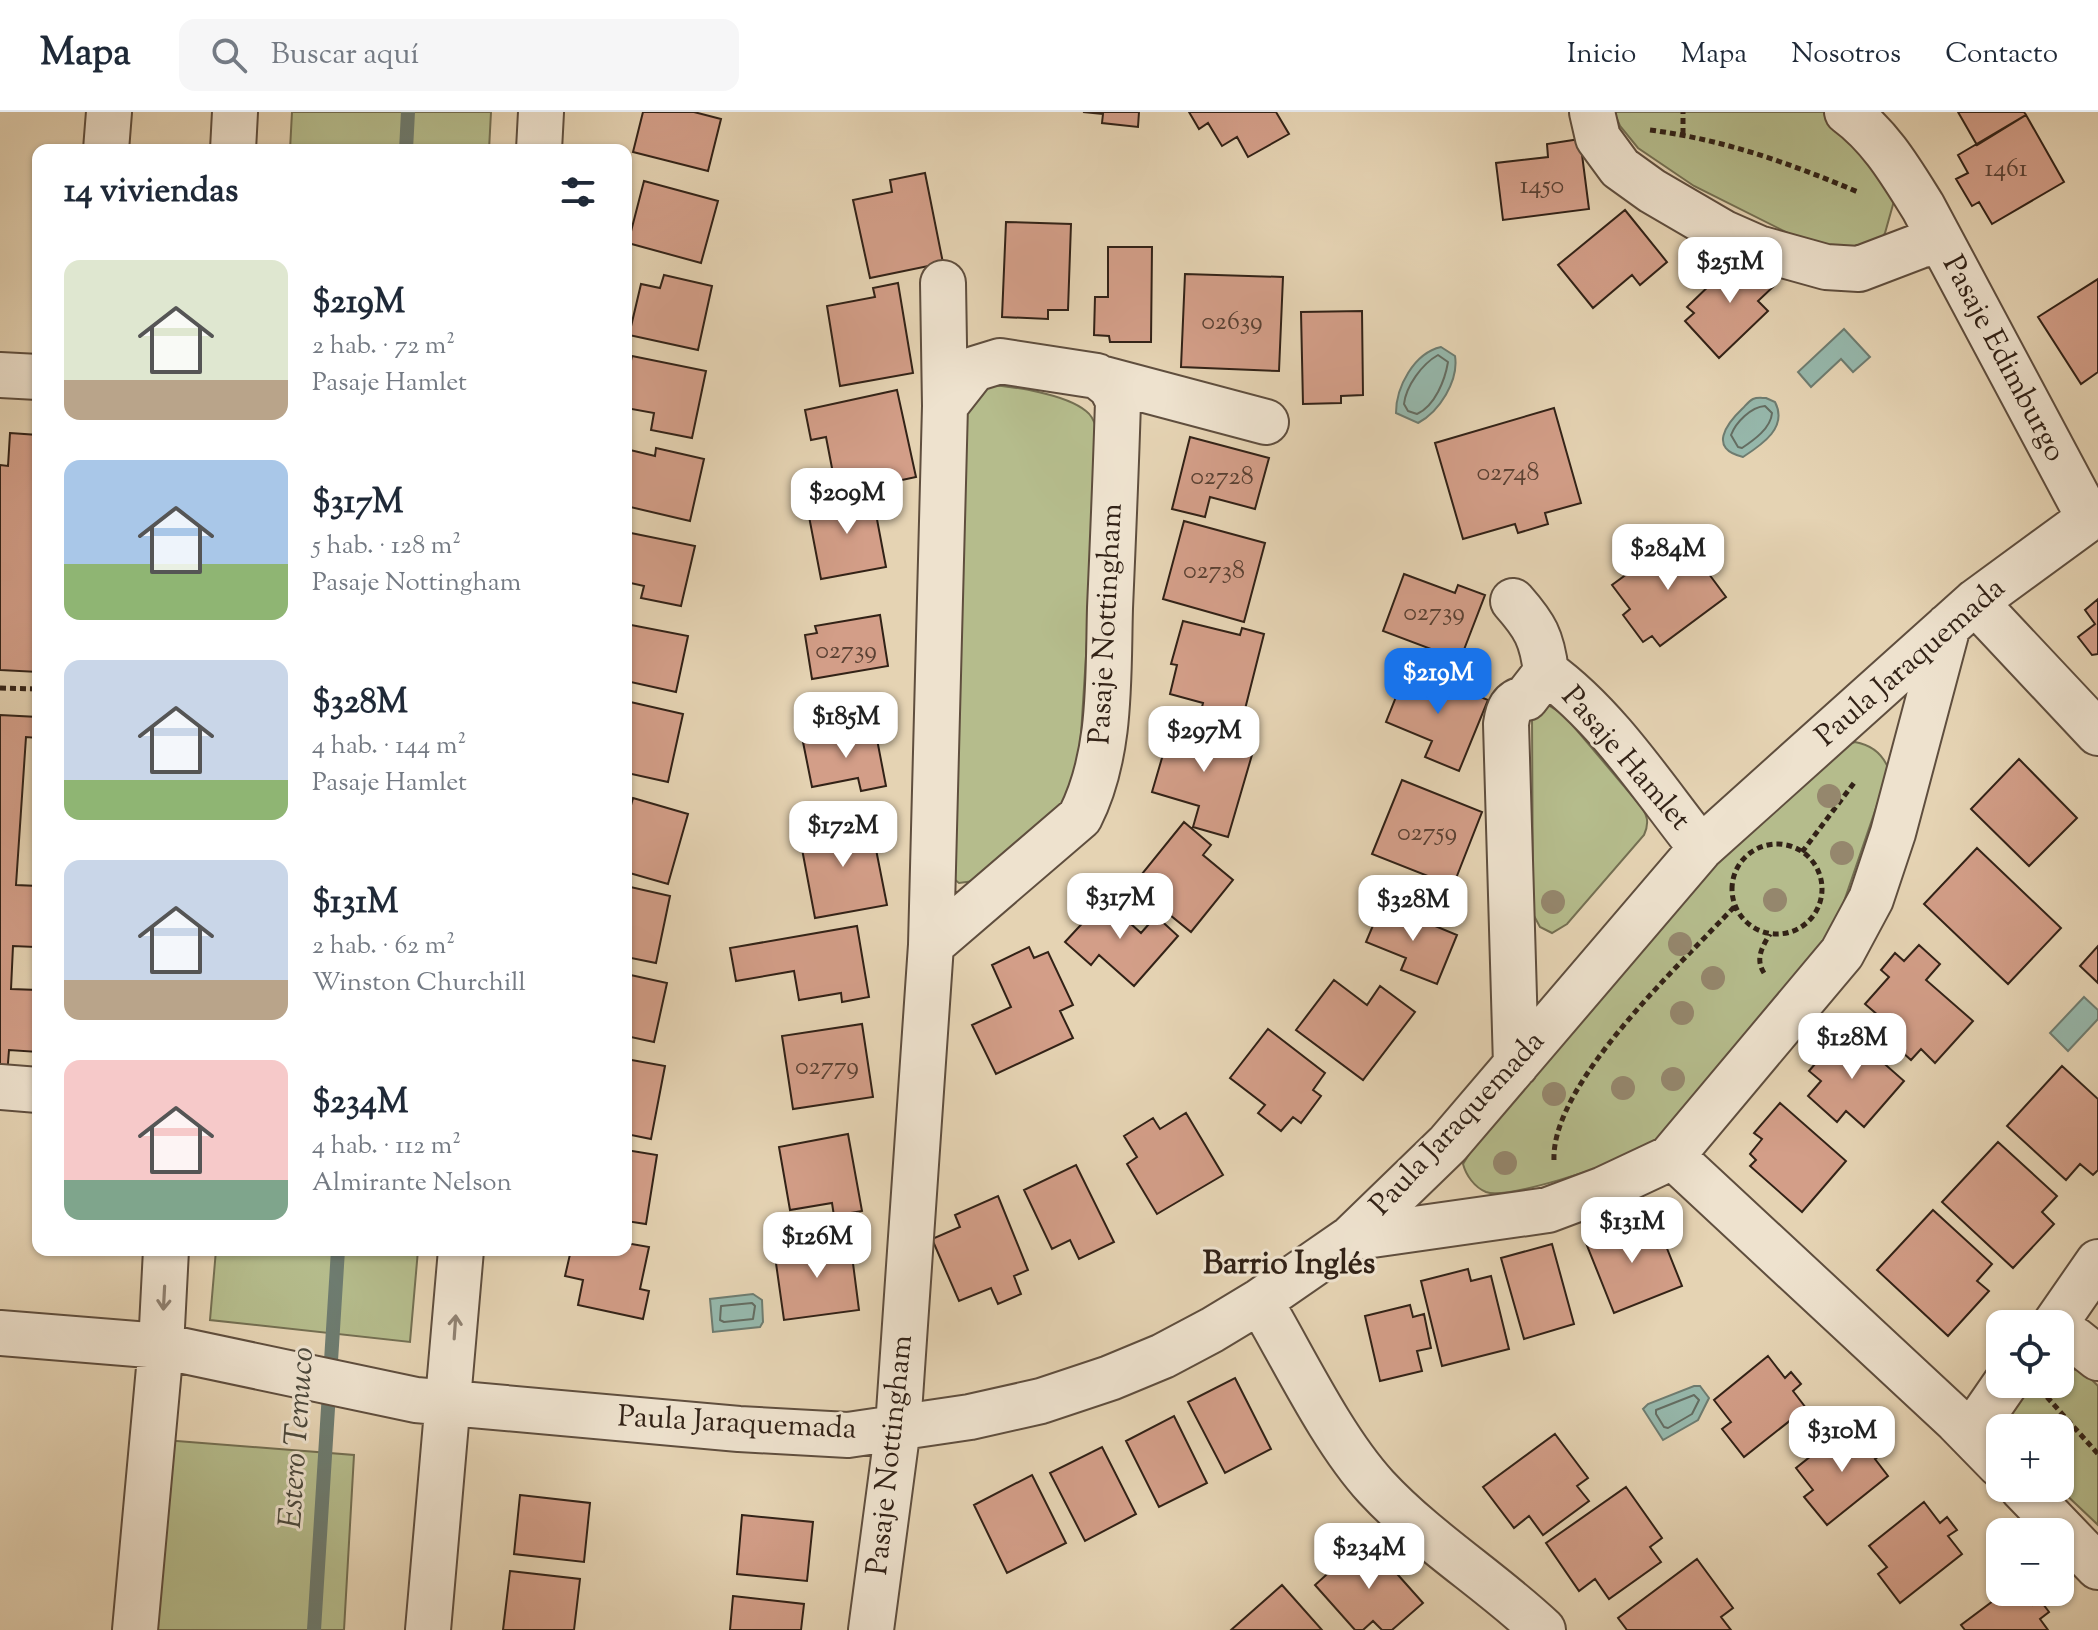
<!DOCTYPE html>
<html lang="es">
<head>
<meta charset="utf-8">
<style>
	body { margin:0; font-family:"Sorts Mill Goudy",serif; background:#f6f6f7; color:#1f2937; height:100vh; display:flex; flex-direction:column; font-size:30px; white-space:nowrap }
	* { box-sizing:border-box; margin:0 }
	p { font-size:26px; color:#747a83 }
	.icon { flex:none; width:44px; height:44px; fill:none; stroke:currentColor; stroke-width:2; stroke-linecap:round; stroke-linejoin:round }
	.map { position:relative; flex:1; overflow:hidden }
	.details { position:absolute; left:32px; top:32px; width:600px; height:1112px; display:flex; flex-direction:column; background:#fff; border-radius:16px; box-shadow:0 2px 6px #0004 }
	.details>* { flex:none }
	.buttons { position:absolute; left:1986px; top:1198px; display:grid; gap:16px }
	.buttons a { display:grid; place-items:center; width:88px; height:88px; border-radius:16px; background:#fff; box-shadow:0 2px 6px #0004; font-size:40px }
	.price { position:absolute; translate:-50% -68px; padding:0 18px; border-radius:16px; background:#fff; color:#222; font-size:26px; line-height:52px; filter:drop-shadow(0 2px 4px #0008) }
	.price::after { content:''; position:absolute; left:50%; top:48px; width:24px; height:18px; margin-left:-12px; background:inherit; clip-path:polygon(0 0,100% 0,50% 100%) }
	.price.selected { background:#1a73e8; color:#fff }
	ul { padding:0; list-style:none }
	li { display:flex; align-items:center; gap:24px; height:200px; padding:0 32px }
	li span { display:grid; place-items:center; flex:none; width:224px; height:160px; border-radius:16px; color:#555 }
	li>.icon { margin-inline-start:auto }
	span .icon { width:96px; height:96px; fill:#fffc; stroke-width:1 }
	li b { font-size:34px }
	h2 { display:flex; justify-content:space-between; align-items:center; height:96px; padding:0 32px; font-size:34px }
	header { display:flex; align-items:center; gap:48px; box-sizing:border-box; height:112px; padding:0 40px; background:#fff; border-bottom:2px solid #e0e1e3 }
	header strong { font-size:38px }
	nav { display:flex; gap:44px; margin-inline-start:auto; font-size:28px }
	.search { width:560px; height:72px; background:#f6f6f7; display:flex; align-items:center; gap:20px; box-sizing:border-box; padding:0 28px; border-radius:16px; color:#747a83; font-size:30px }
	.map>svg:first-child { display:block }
	.green { fill:#b5bc8c; stroke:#746f52; stroke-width:2 }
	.water { fill:#96b8ac; stroke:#6e7c70; stroke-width:2 }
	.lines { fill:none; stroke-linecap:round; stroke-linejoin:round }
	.shore { stroke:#646d62; stroke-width:2 }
	.stream { stroke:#6e7c70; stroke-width:14 }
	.building { fill:#d39e88; stroke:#322217; stroke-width:2 }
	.minor-casing { stroke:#5f4e3e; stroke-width:48 }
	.path { stroke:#322217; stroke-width:5; stroke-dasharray:6 4; stroke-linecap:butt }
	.minor { stroke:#eee2ce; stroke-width:44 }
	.tree { fill:#95876d }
	.oneway { stroke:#908272 }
	.labels { text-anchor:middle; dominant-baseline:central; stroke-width:6; stroke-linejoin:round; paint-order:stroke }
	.number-label { font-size:26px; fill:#5a4133 }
	.street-label { font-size:30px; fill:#322217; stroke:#eee2ce }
	.neighbourhood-label { font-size:32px; font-weight:bold; fill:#322217; stroke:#eee2ce }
	.water-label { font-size:32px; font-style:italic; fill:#4b483c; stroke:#eee2ce }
</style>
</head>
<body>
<header>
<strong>Mapa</strong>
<div class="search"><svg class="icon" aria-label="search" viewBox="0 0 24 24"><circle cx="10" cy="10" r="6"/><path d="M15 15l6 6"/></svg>Buscar aquí</div>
<nav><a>Inicio</a><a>Mapa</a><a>Nosotros</a><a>Contacto</a></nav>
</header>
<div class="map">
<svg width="2098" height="1518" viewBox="0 0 2098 1518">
	<rect width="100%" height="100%" fill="#e5d3b3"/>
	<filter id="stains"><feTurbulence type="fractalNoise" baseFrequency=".0025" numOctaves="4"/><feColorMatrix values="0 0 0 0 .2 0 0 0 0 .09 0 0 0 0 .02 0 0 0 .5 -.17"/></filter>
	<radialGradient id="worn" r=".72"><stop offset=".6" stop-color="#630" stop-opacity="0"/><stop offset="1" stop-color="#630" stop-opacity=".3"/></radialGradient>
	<!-- green -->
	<path class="green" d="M292 0H491L489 38H290Z
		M1614 0H1828L1844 13 1894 89 1885 121 1877 134 1860 140 1816 135 1694 74 1638 36 1620 14Z
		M986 273C1013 274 1065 282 1086 299 1098 308 1098 327 1099 341L1080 638 1065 693 974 769 959 771 949 763 964 296Z
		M1548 593 1564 603 1639 692C1647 702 1650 710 1644 723L1567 812 1552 821 1540 815 1533 802 1532 604Z
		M1855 630C1872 633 1883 642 1889 658L1838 807 1819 840 1660 1025C1652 1031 1643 1038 1634 1042 1610 1053 1507 1088 1486 1080 1474 1075 1466 1063 1463 1052L1471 1039 1719 748 1838 636Z
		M216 1138H418L410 1230 210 1208Z
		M2060 1257 2082 1258 2098 1274V1413L2059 1376 2060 1316H2005C2004 1303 2020 1278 2033 1273 2040 1270 2052 1272 2060 1272Z
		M164 1328 354 1343 344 1518H148Z"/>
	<!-- water -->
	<path class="water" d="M1844 217 1870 245 1853 260 1841 247 1811 275 1798 260Z
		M1441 235 1455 244C1459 269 1439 300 1418 311L1396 301C1396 275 1414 241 1441 235Z
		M1766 286 1775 290C1788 315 1763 332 1743 345 1708 337 1726 312 1743 296 1746 293 1749 289 1753 287 1757 285 1762 286 1766 286Z
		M2084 885 2098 898V907L2068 939 2050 921Z
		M753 1182 762 1188 763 1210 760 1215 713 1220 710 1187Z
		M1694 1274H1700L1709 1286 1698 1308 1663 1328 1643 1297 1648 1292Z"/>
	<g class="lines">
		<!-- shore -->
		<path class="shore" d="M1438 243 1448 250C1445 268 1435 294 1417 302L1408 299 1404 292C1406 274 1422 252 1438 243Z
			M1765 294 1772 301C1771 316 1754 328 1742 336L1738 335 1731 323C1736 310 1751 295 1765 294Z
			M752 1191 755 1194 753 1207 724 1210 720 1208 721 1194Z
			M1694 1283 1699 1288 1692 1302 1668 1316 1664 1315 1656 1302V1298Z"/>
		<!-- stream -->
		<path class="stream" d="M406 38 408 0
			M314 1518 338 1138"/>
	</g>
	<!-- building -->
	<path class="building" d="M643 0H694L721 7 708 59 633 40Z
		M1083 0H1139L1138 15 1102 11 1103 2Z
		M1189 0H1276L1289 22 1248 45 1237 25 1222 34 1208 11 1199 17Z
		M1958 0H2024L2026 3 1977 33Z
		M2026 3 2064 70 1992 112 1979 90 1972 94 1956 67 1968 61 1958 43Z
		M1580 27 1589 97 1503 108 1496 51 1548 45 1547 32Z
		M925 61 943 151 870 166 853 88 892 80 890 68Z
		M644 69 718 89 701 151 628 131Z
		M1625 98 1667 150 1640 173 1632 163 1593 196 1558 153Z
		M1006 110 1071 112 1068 198H1048V207L1002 205Z
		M1108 135H1152L1151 230H1110L1109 224 1094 223 1095 185H1108Z
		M1745 139 1776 172 1758 189 1768 199 1719 246 1685 209 1694 201 1687 195Z
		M1185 162 1283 165 1279 259 1181 255Z
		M664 163 712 174 698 238 629 223 641 172 660 176Z
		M2098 167V260L2081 272 2038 205Z
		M898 171 913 261 840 274 827 194 875 185 873 176Z
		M1362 199 1363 283 1341 284V291L1303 292 1301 200Z
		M632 244 706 259 692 326 651 318 654 301 626 296V272Z
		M897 278 916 365 837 382 826 325 811 328 805 298Z
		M1554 296 1581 391 1545 401 1548 412 1518 421 1515 412 1463 427 1435 331Z
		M10 321 38 323V560L0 558V353L8 354Z
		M1190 325 1269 346 1255 397 1210 385 1205 405 1172 397Z
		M656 336 704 347 690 409 626 394V337L655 344Z
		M872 381 886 455 821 467 807 394Z
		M1184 409 1265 431 1244 510 1163 487Z
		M626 420 695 434 681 494 641 486 644 474 626 470Z
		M1680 423 1726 485 1660 534 1652 524 1643 530 1623 503 1630 497 1612 473Z
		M1404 462 1455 481 1458 473 1485 483 1460 548 1383 519Z
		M2098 487V542L2092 543 2078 525 2095 512 2085 498Z
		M880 503 888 554 812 567 805 523 817 521 815 514Z
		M1183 509 1240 523 1242 516 1264 522 1240 617 1199 607 1203 591 1170 582 1177 553 1171 552Z
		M626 512 688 524 676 580 626 569Z
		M1408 555 1488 588 1459 659 1425 645 1432 629 1386 610Z
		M626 589 683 602 668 670 627 661Z
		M0 603 38 605V626L26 625 16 773 38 774 35 835 13 834 11 877 38 878V940L9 938 7 964H0Z
		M1174 605 1209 616 1206 622 1254 636 1228 725 1193 715 1199 694 1152 680Z
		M875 617 886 674 861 679 858 666 812 675 803 630Z
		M2019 647 2077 706 2029 754 1971 697Z
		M1402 668 1482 700 1453 774 1372 742Z
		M633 686 688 702 668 772 626 760V696L630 697Z
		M870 707 887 793 815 806 799 721Z
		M1184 710 1211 733 1203 743 1233 768 1191 820 1133 773Z
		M1977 736 2061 816 2008 872 1924 792Z
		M626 774 670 784 656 851 626 845Z
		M1098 782 1141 821 1156 804 1178 824 1134 874 1099 843 1091 853 1065 830 1089 804 1083 798Z
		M1382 792 1457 823 1437 872 1401 858 1406 846 1366 830Z
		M857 814 869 885 842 890 841 881 799 888 794 859 736 869 730 836Z
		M1919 833 1940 852 1926 868 1973 909 1935 951 1921 937 1911 948 1873 914 1880 905 1865 892 1889 865 1881 858 1895 841 1904 849Z
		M2098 834V871L2080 854Z
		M1029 835 1034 846 1048 840 1073 893 1060 899 1073 926 996 962 972 913 1011 895 992 853Z
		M626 862 667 871 654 930 626 924Z
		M1334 868 1367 893 1380 874 1415 900 1363 968 1296 918Z
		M862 912 873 985 793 997 782 924Z
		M1268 917 1325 961 1313 978 1321 984 1301 1011 1293 1005 1281 1019 1258 1001 1265 993 1230 966Z
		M1845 917 1904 969 1864 1015 1846 999 1837 1010 1808 984 1821 969 1809 959Z
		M626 947 665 954 651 1027 626 1022Z
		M2062 954 2098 987V1058L2093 1063 2080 1052 2066 1068 2007 1014Z
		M1780 991 1846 1049 1802 1100 1750 1054 1756 1048 1750 1042 1762 1027 1754 1021Z
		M1186 1001 1223 1063 1157 1102 1127 1052 1137 1045 1124 1024 1153 1006 1160 1017Z
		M848 1022 862 1099 834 1104 832 1091 790 1098 779 1035Z
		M1998 1030 2057 1084 2042 1100 2054 1112 2013 1156 1942 1090Z
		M626 1038 657 1043 646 1112 626 1109Z
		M1076 1053 1114 1130 1079 1147 1070 1128 1052 1137 1024 1078Z
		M998 1084 1028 1158 1014 1164 1021 1182 998 1192 991 1176 959 1189 932 1127 960 1115 955 1103Z
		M1933 1098 1992 1152 1977 1169 1989 1179 1948 1224 1877 1158Z
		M1635 1106 1642 1126 1653 1122 1666 1134 1682 1174 1614 1201 1584 1126Z
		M850 1128 859 1198 784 1208 774 1137Z
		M626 1131 649 1135 640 1177 649 1179 643 1207 578 1193 583 1168 565 1164 571 1138H626Z
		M1552 1132 1574 1212 1524 1227 1501 1146Z
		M1468 1157 1471 1169 1491 1164 1509 1237 1442 1254 1421 1169Z
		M1410 1193 1413 1205 1424 1202 1431 1236 1417 1239 1422 1259 1380 1269 1365 1204Z
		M1768 1244 1785 1266 1791 1260 1801 1272 1793 1279 1806 1296 1744 1345 1722 1317 1731 1310 1714 1288Z
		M1235 1266 1271 1337 1225 1361 1188 1290Z
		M1174 1304 1207 1371 1159 1395 1126 1329Z
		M1850 1313 1867 1333 1873 1328 1884 1341 1875 1347 1888 1364 1827 1413 1804 1385 1813 1378 1796 1356Z
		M1555 1322 1588 1366 1577 1374 1589 1389 1543 1423 1529 1404 1514 1416 1483 1375Z
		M1102 1335 1136 1402 1085 1429 1050 1361Z
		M1032 1363 1066 1431 1007 1461 974 1393Z
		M1626 1375 1662 1426 1650 1435 1661 1450 1609 1487 1595 1467 1579 1479 1546 1431Z
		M520 1383 590 1391 584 1450 514 1442Z
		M1924 1390 1940 1411 1947 1405 1957 1418 1948 1424 1962 1442 1900 1491 1878 1462 1887 1455 1869 1434Z
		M742 1403 813 1410 807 1469 737 1462Z
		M1366 1427 1423 1491 1392 1518H1382L1373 1509 1363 1518H1355L1315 1473Z
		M1697 1447 1733 1496 1721 1505 1731 1518H1627L1618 1506Z
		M510 1459 580 1467 574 1518H503Z
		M1282 1473 1322 1518H1231Z
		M2005 1480H2023L2033 1493 2040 1488 2049 1500 2040 1507 2048 1518H1965L1961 1513Z
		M733 1484 804 1492 801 1518H730Z"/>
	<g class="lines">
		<!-- minor casing -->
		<g class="minor-casing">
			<path id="minor" d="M1592 0 1598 26 1620 56 1652 79 1724 121 1758 136 1826 155 1859 157 1922 133 1940 130
				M1847 0C1881 25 1901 60 1923 95L2089 406
				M106 38 109 0
				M233 38 235 0
				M539 38 541 0
				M943 171 945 294
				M0 263 38 265
				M1104 267 1266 310
				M1513 489C1535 514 1542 526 1546 560
				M1975 490 2098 621
				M1516 953 1506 612C1508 598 1511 589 1526 586L1546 560C1608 605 1654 677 1701 736
				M0 975 38 978
				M1672 1044 1957 1309 2000 1353
				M1351 1126 1548 1098 1604 1077 1670 1046 1842 841 1871 787 1893 721 1948 514
				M1260 1189C1294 1247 1332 1327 1376 1375 1426 1429 1490 1468 1543 1518
				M2055 1212 2098 1150
				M0 1221 161 1234 416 1288 739 1317 848 1323 970 1305 1041 1289 1110 1266 1163 1244 1212 1218 1260 1189 1351 1126 1448 1032 1701 736 1975 490 2098 400
				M2060 1225 2074 1227 2098 1246
				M1973 1325 1985 1301 2005 1272
				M2022 1376 2098 1455
				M135 1518 161 1234 166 1138
				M428 1518 461 1138
				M871 1518 898 1315 931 833 945 294 974 257 1000 249 1097 264 1111 275 1118 289C1116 358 1113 427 1110 496 1108 565 1112 642 1080 705L931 833"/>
		</g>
		<!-- path -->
		<path class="path" d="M1650 18C1725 28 1789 51 1858 80
			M1683 22V0
			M0 576 38 577
			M1732 777a45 45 0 1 1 90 0a45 45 0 1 1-90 0Z
			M1802 740 1854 671
			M1764 861C1755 847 1762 835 1770 822
			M1554 1048C1551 971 1683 850 1735 794
			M2047 1285 2098 1342"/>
		<!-- minor -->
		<use href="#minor" class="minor"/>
	</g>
	<!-- trees -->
	<g class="tree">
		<circle cx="1829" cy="684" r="12"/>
		<circle cx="1842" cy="741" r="12"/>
		<circle cx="1775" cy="788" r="12"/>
		<circle cx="1553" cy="790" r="12"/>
		<circle cx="1680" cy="832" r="12"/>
		<circle cx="1713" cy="866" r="12"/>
		<circle cx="1682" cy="901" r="12"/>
		<circle cx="1673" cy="967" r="12"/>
		<circle cx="1623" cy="976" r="12"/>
		<circle cx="1554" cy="982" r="12"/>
		<circle cx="1505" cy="1051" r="12"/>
	</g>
	<!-- one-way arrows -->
	<defs><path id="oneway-shaft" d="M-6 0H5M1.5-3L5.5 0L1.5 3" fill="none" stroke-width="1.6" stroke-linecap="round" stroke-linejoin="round" transform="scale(2)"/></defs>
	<g class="oneway">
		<use href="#oneway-shaft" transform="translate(164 1186) rotate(93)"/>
		<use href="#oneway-shaft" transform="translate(455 1215) rotate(-86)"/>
	</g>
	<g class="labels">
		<!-- number labels -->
		<g class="number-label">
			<text x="2006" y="57">1461</text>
			<text x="1542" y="74">1450</text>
			<text x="1232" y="210">02639</text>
			<text x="1508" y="361">02748</text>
			<text x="1222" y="365">02728</text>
			<text x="1214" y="459">02738</text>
			<text x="1434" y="501">02739</text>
			<text x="846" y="539">02739</text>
			<text x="1427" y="721">02759</text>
			<text x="827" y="955">02779</text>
		</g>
		<!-- street labels -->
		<g class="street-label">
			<text transform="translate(2003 247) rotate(62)">Pasaje Edimburgo</text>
			<text transform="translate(1107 512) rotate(-87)">Pasaje Nottingham</text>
			<text transform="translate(1911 551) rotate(-41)">Paula Jaraquemada</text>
			<text transform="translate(1625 647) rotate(49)">Pasaje Hamlet</text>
			<text transform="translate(1458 1012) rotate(-47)">Paula Jaraquemada</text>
			<text transform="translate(737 1312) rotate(3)">Paula Jaraquemada</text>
			<text transform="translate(891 1343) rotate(-84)">Pasaje Nottingham</text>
		</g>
		<!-- neighbourhood labels -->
		<g class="neighbourhood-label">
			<text x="1289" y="1153">Barrio Inglés</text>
		</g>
		<!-- water labels -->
		<g class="water-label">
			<text transform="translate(298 1326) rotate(-86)">Estero Temuco</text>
		</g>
	</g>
	<rect width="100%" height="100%" filter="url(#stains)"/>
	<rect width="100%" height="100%" fill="url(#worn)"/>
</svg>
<div class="buttons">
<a><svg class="icon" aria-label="locate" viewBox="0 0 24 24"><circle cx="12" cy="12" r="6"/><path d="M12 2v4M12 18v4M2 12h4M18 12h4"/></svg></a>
<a>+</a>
<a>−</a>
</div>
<b class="price" style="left:1730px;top:193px">$251M</b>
<b class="price" style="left:847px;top:424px">$209M</b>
<b class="price" style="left:1668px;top:480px">$284M</b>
<b class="price selected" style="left:1438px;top:604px">$219M</b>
<b class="price" style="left:846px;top:648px">$185M</b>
<b class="price" style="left:1204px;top:662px">$297M</b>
<b class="price" style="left:843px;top:757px">$172M</b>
<b class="price" style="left:1120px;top:829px">$317M</b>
<b class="price" style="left:1413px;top:831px">$328M</b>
<b class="price" style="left:1852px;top:969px">$128M</b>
<b class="price" style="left:1632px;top:1153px">$131M</b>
<b class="price" style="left:817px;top:1168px">$126M</b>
<b class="price" style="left:1842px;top:1362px">$310M</b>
<b class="price" style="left:1369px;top:1479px">$234M</b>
<section class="details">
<h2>14 viviendas<svg class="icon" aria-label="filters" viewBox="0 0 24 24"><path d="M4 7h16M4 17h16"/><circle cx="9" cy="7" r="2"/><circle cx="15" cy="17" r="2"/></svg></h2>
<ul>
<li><span style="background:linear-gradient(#dfe7d0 75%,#b9a48a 0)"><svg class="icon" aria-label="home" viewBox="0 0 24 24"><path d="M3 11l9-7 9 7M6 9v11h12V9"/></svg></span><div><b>$219M</b><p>2 hab. · 72 m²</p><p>Pasaje Hamlet</p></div></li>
<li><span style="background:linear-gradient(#a9c7e8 65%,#8fb573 0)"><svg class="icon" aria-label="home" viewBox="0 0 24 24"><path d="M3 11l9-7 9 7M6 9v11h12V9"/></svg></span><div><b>$317M</b><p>5 hab. · 128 m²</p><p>Pasaje Nottingham</p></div></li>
<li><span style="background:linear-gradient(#c9d6e8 75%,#8fb573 0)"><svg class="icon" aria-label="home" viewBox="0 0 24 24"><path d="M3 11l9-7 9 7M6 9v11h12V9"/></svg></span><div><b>$328M</b><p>4 hab. · 144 m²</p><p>Pasaje Hamlet</p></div></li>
<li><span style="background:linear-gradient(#c9d6e8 75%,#b9a48a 0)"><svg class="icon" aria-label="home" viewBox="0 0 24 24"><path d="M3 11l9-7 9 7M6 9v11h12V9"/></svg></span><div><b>$131M</b><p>2 hab. · 62 m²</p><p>Winston Churchill</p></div></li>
<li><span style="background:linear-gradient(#f6c9c9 75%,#7fa58c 0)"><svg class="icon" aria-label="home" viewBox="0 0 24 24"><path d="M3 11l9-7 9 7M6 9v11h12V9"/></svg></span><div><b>$234M</b><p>4 hab. · 112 m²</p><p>Almirante Nelson</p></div></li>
</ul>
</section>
</div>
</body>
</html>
